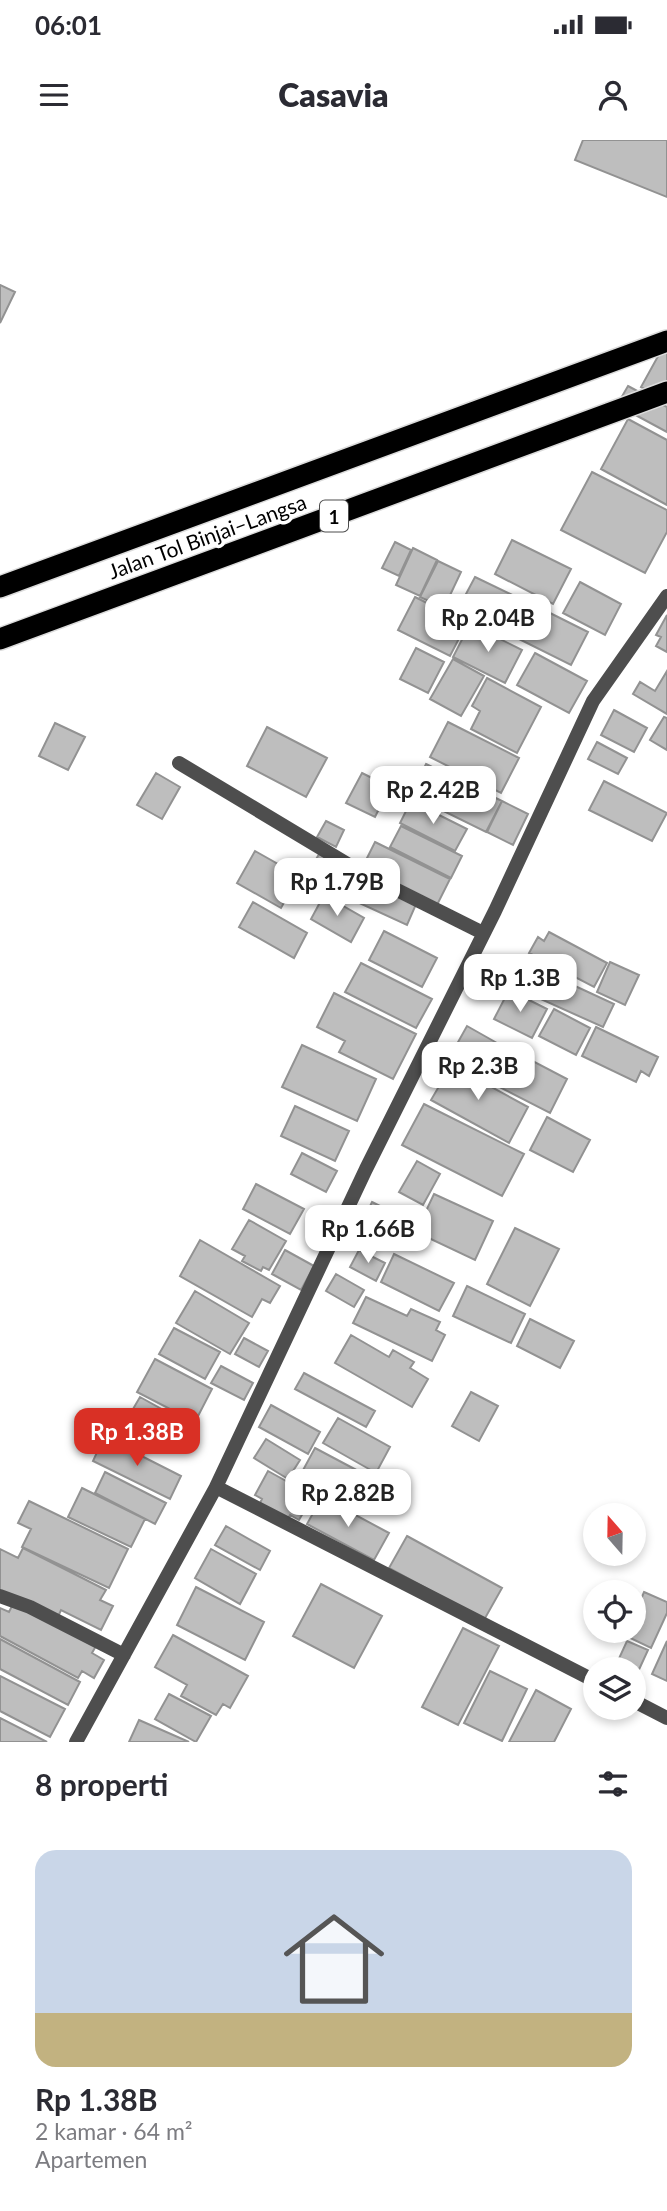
<!DOCTYPE html>
<html lang="id">
<head>
<meta charset="utf-8">
<style>
	body { margin:0; font-family:Lato,sans-serif; background:#f2f2f3; color:#2b2b33; height:100vh; display:flex; flex-direction:column; font-size:26px; white-space:nowrap }
	* { box-sizing:border-box; margin:0 }
	p { font-size:23px; color:#7c7c81 }
	.icon { flex:none; width:38px; height:38px; fill:none; stroke:currentColor; stroke-width:2; stroke-linecap:round; stroke-linejoin:round }
	.map { position:relative; height:1602px; overflow:hidden }
	.details { display:flex; flex-direction:column; background:#fff; flex:1 }
	.details>* { flex:none }
	.needle { width:46px; rotate:340deg }
	.tools { position:absolute; left:583px; top:1363px; display:grid; gap:14px }
	.tools a { display:grid; place-items:center; width:63px; height:63px; border-radius:50%; background:#fff; box-shadow:0 4px 10px #0003; font-size:35px }
	.price { position:absolute; translate:-50% -60px; padding:0 16px; border-radius:14px; background:#fff; color:#222; font-size:23px; line-height:46px; filter:drop-shadow(0 2px 4px #0008) }
	.price::after { content:''; position:absolute; left:50%; top:42px; width:21px; height:16px; margin-left:-10px; background:inherit; clip-path:polygon(0 0,100% 0,50% 100%) }
	.price.selected { background:#d93025; color:#fff }
	ul { padding:0; list-style:none }
	li { display:grid; align-content:center; gap:14px; height:371px; padding:0 35px }
	li span { display:grid; place-items:center; height:217px; border-radius:21px; color:#555 }
	li>.icon { margin-inline-start:auto }
	span .icon { width:126px; height:126px; fill:#fffc; stroke-width:1 }
	li b { font-size:30px }
	h2 { display:flex; justify-content:space-between; align-items:center; height:84px; padding:0 35px; font-size:30px }
	.status { display:flex; justify-content:space-between; align-items:center; height:49px; padding:0 35px; background:#fff; direction:ltr }
	.status svg { height:19px; fill:currentColor }
	header { display:flex; justify-content:space-between; align-items:center; height:91px; padding:0 35px; background:#fff; font-size:32px; font-weight:800 }
	.map>svg:first-child { display:block }
	.building { fill:#bebebe; stroke:#929292; stroke-width:2 }
	.lines { fill:none; stroke-linecap:round; stroke-linejoin:round }
	.highway-casing { stroke:#dbdbdb; stroke-width:24 }
	.street { stroke:#4e4e4e; stroke-width:14 }
	.highway { stroke:#000; stroke-width:21 }
	.labels { text-anchor:middle; dominant-baseline:central; stroke-width:7; stroke-linejoin:round; paint-order:stroke }
	.shield { fill:#fff; stroke:#4c4c4c; stroke-width:2 }
	.shield-label { font-size:19px; font-weight:bold; fill:#000 }
	.street-label { font-size:21px; fill:#000; stroke:#fff }
</style>
</head>
<body>
<div class="status"><b>06:01</b><svg viewBox="0 0 49 12"><path d="M0 12V9h3v3zM5 12V6h3v6zM10 12V3h3v9zM15 12V0h3v12zM26 1h20v11H26zM47 4h2v5h-2z"/></svg></div>
<header><svg class="icon" aria-label="menu" viewBox="0 0 24 24"><path d="M4 6h16M4 12h16M4 18h16"/></svg>Casavia<svg class="icon" aria-label="person" viewBox="0 0 24 24"><circle cx="12" cy="8" r="4"/><path d="M4 21q1-7 8-7t8 7"/></svg></header>
<div class="map">
<svg width="667" height="1602" viewBox="0 0 667 1602">
	<rect width="100%" height="100%" fill="#fff"/>
	<!-- building -->
	<path class="building" d="M583 0H667V57L575 20Z
		M0 145 15 152 0 183Z
		M667 200V261L641 247Z
		M628 246 667 267V292L617 265Z
		M628 279 667 300V365L601 329Z
		M592 332 667 370V392L645 433 561 390Z
		M512 400 571 429 553 464 495 434Z
		M395 402 411 410 399 436 382 428Z
		M413 408 437 420 420 456 396 445Z
		M438 421 461 432 444 468 420 457Z
		M475 437 527 462 510 496 458 469Z
		M580 442 621 464 605 495 563 473Z
		M415 457 467 483 450 516 398 490Z
		M536 466 588 492 571 525 519 499Z
		M667 475V512L656 506 661 497 656 495Z
		M470 484 522 510 505 543 453 517Z
		M416 508 444 522 428 553 400 539Z
		M535 513 587 541 569 573 517 545Z
		M453 519 484 536 461 576 430 559Z
		M667 531V574L633 554 640 542 655 551Z
		M487 538 541 567 517 613 471 589 480 571 472 566Z
		M614 570 647 588 634 612 601 595Z
		M664 577 667 578V610L650 600Z
		M448 582 519 618 501 653 430 617Z
		M55 583 85 597 68 630 39 616Z
		M267 587 327 618 306 657 247 626Z
		M597 602 627 618 618 634 588 619Z
		M426 624 502 661 486 692 411 655Z
		M156 633 180 647 162 679 137 665Z
		M362 633 390 647 375 677 346 663Z
		M604 641 667 673 652 701 589 670Z
		M411 661 467 689 455 711 400 683Z
		M502 661 528 674 513 705 487 692Z
		M326 681 344 690 336 707 317 697Z
		M401 686 462 716 451 738 390 707Z
		M375 702 450 739 437 765 362 728Z
		M255 711 299 736 281 768 237 743Z
		M319 714 360 738 349 758 307 735Z
		M366 738 417 762 407 785 355 761Z
		M324 755 364 778 351 802 311 779Z
		M253 762 307 793 294 818 239 787Z
		M384 791 437 818 422 847 369 820Z
		M549 792 607 823 594 847 529 813 538 797 544 801Z
		M610 822 639 835 625 865 597 852Z
		M361 823 432 859 416 888 345 852Z
		M534 827 614 864 603 887 523 851Z
		M509 850 547 869 532 898 494 879Z
		M334 853 416 894 393 939 339 912 345 901 317 887Z
		M554 869 590 888 576 915 539 896Z
		M467 886 497 903 478 936 448 920Z
		M596 887 658 917 649 936 641 931 636 942 582 916Z
		M500 904 567 939 550 973 482 938Z
		M302 905 376 939 357 981 282 947Z
		M442 920 528 967 509 1003 431 960 441 943 432 938Z
		M424 964 524 1014 502 1056 402 1005Z
		M295 966 349 991 335 1021 281 996Z
		M547 977 590 1000 573 1032 530 1010Z
		M302 1013 337 1031 326 1052 291 1034Z
		M417 1021 440 1034 423 1065 399 1052Z
		M256 1044 304 1069 290 1094 243 1069Z
		M434 1054 493 1081 475 1120 416 1092Z
		M372 1062 386 1069 374 1094 360 1087Z
		M249 1080 286 1101 269 1130 263 1127 261 1131 242 1121 245 1116 232 1109Z
		M515 1088 559 1109 530 1166 487 1144Z
		M200 1100 280 1146 270 1163 262 1159 252 1177 180 1136Z
		M285 1110 314 1126 301 1150 272 1134Z
		M359 1110 385 1123 376 1141 350 1127Z
		M394 1114 454 1143 439 1171 381 1142Z
		M336 1134 364 1150 354 1167 326 1151Z
		M467 1146 525 1174 511 1203 453 1176Z
		M195 1151 249 1183 230 1214 176 1183Z
		M366 1157 407 1176 411 1169 440 1182 436 1190 445 1195 432 1221 353 1183Z
		M530 1179 574 1201 560 1228 517 1206Z
		M174 1188 220 1212 205 1239 159 1214Z
		M351 1195 389 1217 393 1210 414 1222 410 1228 428 1239 412 1267 335 1223Z
		M244 1198 268 1211 259 1227 235 1214Z
		M155 1219 212 1249 195 1282 137 1252Z
		M221 1226 253 1243 244 1260 211 1243Z
		M304 1233 375 1271 366 1287 295 1249Z
		M471 1252 498 1266 479 1301 452 1286Z
		M140 1257 174 1276 161 1300 126 1281Z
		M271 1265 320 1292 308 1314 259 1287Z
		M338 1278 390 1307 376 1333 323 1303Z
		M104 1297 181 1336 170 1359 93 1321Z
		M266 1299 300 1320 288 1339 254 1318Z
		M315 1308 364 1334 345 1369 296 1343Z
		M268 1331 313 1356 299 1380 290 1375 286 1381 259 1365 262 1359 255 1355Z
		M105 1332 166 1363 155 1384 95 1353Z
		M82 1348 145 1379 131 1407 68 1377Z
		M322 1357 389 1393 374 1420 307 1384Z
		M29 1361 128 1409 109 1448 22 1407 31 1389 18 1383Z
		M226 1386 270 1411 260 1430 215 1405Z
		M407 1396 502 1448 484 1480 389 1428Z
		M23 1408 106 1450 100 1460 113 1466 101 1490 61 1470 57 1479 0 1451V1409L18 1418Z
		M211 1409 256 1434 240 1464 195 1438Z
		M321 1444 382 1476 354 1528 293 1496Z
		M196 1447 264 1482 245 1520 177 1485Z
		M644 1452 667 1462V1473L651 1508 624 1495 626 1491H634V1476Z
		M14 1462 96 1506 92 1513 104 1520 94 1538 82 1531 78 1538 0 1496V1468L9 1472Z
		M463 1488 499 1506 458 1585 422 1567Z
		M173 1495 248 1536 230 1568 223 1564 216 1575 181 1556 187 1545 155 1527Z
		M0 1499 80 1542 68 1565 0 1529Z
		M627 1501 648 1510 637 1534 634 1533V1530H627L616 1525Z
		M667 1501V1541L652 1534Z
		M490 1531 527 1549 502 1601 464 1583Z
		M0 1536 65 1569 50 1597 0 1571Z
		M536 1550 571 1569 554 1602H509Z
		M169 1554 211 1576 196 1602 155 1579Z
		M0 1578 47 1602H0Z
		M139 1580 189 1602H129Z"/>
	<g class="lines">
		<!-- highway casing -->
		<g class="highway-casing">
			<path id="highway" d="M0 447 667 201
				M0 499 667 252"/>
		</g>
		<!-- street -->
		<path class="street" d="M179 623 359 731 483 793
			M216 1347 595 1541
			M0 1456 30 1467 124 1515
			M634 1561 667 1578
			M76 1602 216 1347 366 1029 495 771 593 561 667 456"/>
		<!-- highway -->
		<use href="#highway" class="highway"/>
	</g>
	<g class="labels">
		<!-- shield labels -->
		<rect class="shield" x="320" y="360.5" width="28" height="31" rx="5"/>
		<g class="shield-label">
			<text x="334" y="376">1</text>
		</g>
		<!-- street labels -->
		<g class="street-label">
			<text transform="translate(207 396) rotate(-20)">Jalan Tol Binjai–Langsa</text>
		</g>
	</g>
</svg>
<div class="tools">
<a><svg class="needle" viewBox="-14 -14 28 28"><path d="M0-13l5 13h-10z" fill="#e53935"/><path d="M0 13l5-13h-10z" fill="#7c7c81"/></svg></a>
<a><svg class="icon" aria-label="locate" viewBox="0 0 24 24"><circle cx="12" cy="12" r="6"/><path d="M12 2v4M12 18v4M2 12h4M18 12h4"/></svg></a>
<a><svg class="icon" aria-label="layers" viewBox="0 0 24 24"><path d="M12 4l9 5-9 5-9-5zM3 14l9 5 9-5"/></svg></a>
</div>
<b class="price" style="left:488px;top:514px">Rp 2.04B</b>
<b class="price" style="left:433px;top:686px">Rp 2.42B</b>
<b class="price" style="left:337px;top:778px">Rp 1.79B</b>
<b class="price" style="left:520px;top:874px">Rp 1.3B</b>
<b class="price" style="left:478px;top:962px">Rp 2.3B</b>
<b class="price" style="left:368px;top:1125px">Rp 1.66B</b>
<b class="price selected" style="left:137px;top:1328px">Rp 1.38B</b>
<b class="price" style="left:348px;top:1389px">Rp 2.82B</b>
</div>
<section class="details">
<h2>8 properti<svg class="icon" aria-label="filters" viewBox="0 0 24 24"><path d="M4 7h16M4 17h16"/><circle cx="9" cy="7" r="2"/><circle cx="15" cy="17" r="2"/></svg></h2>
<ul>
<li><span style="background:linear-gradient(#c9d6e8 75%,#c2b280 0)"><svg class="icon" aria-label="home" viewBox="0 0 24 24"><path d="M3 11l9-7 9 7M6 9v11h12V9"/></svg></span><div><b>Rp 1.38B</b><p>2 kamar · 64 m²</p><p>Apartemen</p></div></li>
</ul>
</section>
</body>
</html>
